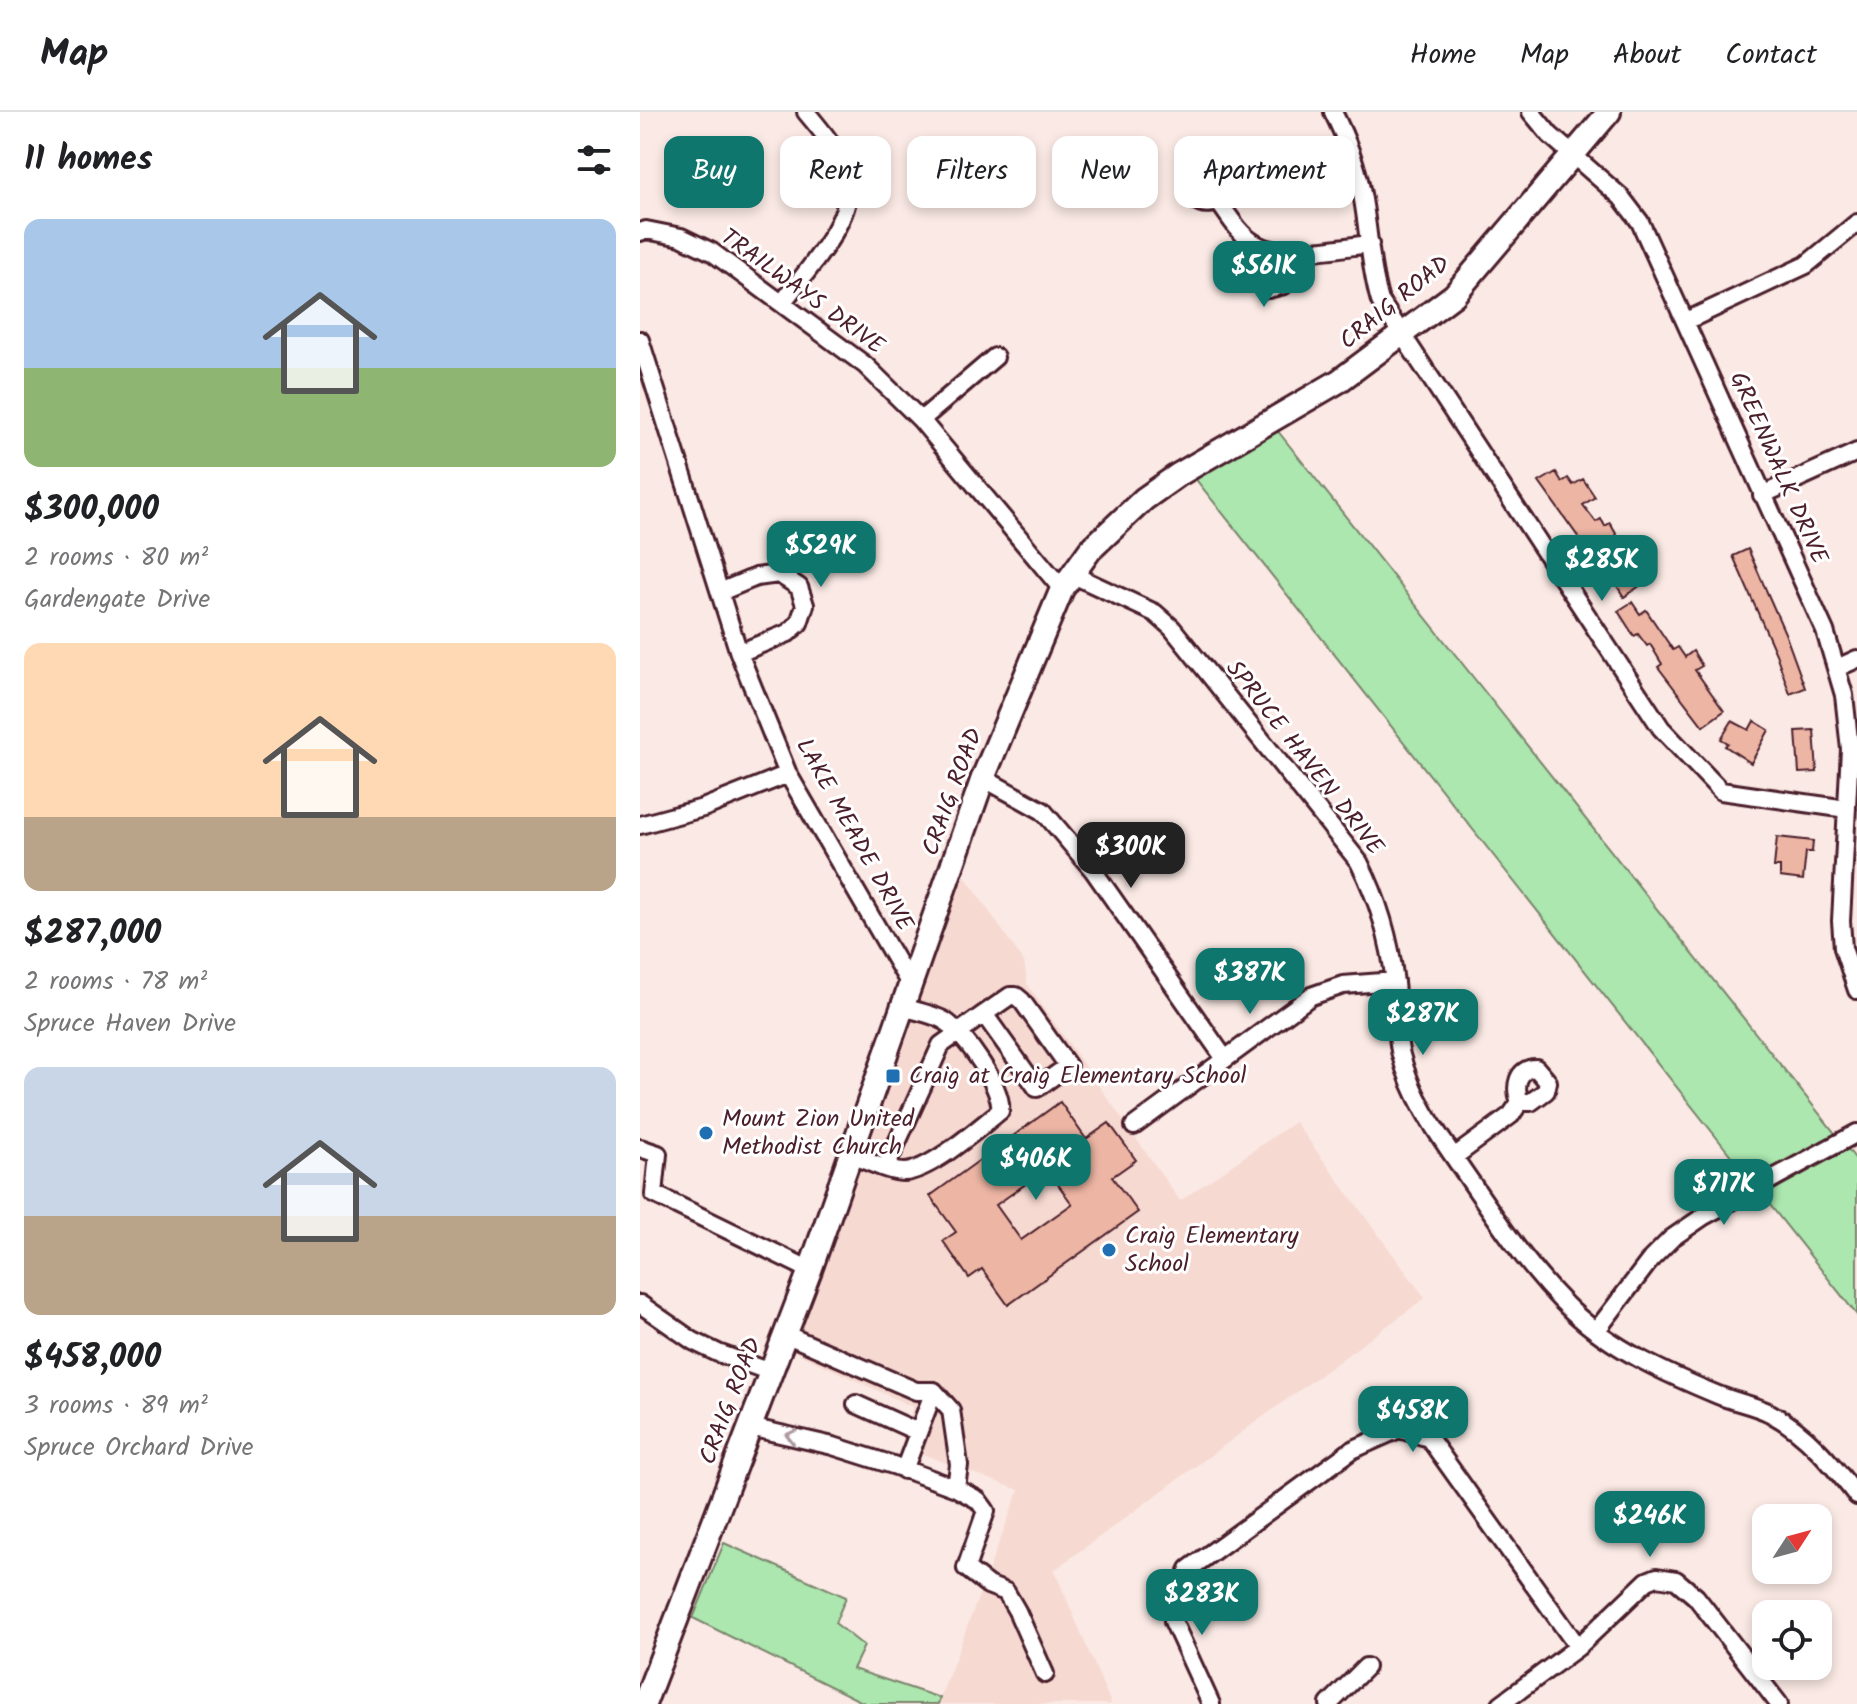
<!DOCTYPE html>
<html lang="en">
<head>
<meta charset="utf-8">
<style>
	body { margin:0; font-family:Kalam,sans-serif; background:#f2f2f2; color:#202124; height:100vh; display:flex; flex-direction:column; font-size:30px; white-space:nowrap }
	* { box-sizing:border-box; margin:0 }
	p { font-size:26px; color:#757577 }
	.icon { flex:none; width:44px; height:44px; fill:none; stroke:currentColor; stroke-width:2; stroke-linecap:round; stroke-linejoin:round }
	.map { position:relative; flex:1; overflow:hidden }
	.drawer { display:flex; flex-direction:column; background:#fff; width:640px }
	.drawer>* { flex:none }
	.guide { position:absolute; left:24px; top:24px; width:760px; height:72px; display:flex; gap:16px }
	.needle { width:52px; rotate:54deg }
	.buttons { position:absolute; left:1112px; top:1392px; display:grid; gap:16px }
	.buttons a { display:grid; place-items:center; width:80px; height:80px; border-radius:16px; background:#fff; box-shadow:0 4px 12px #0003; font-size:40px }
	.price { position:absolute; translate:-50% -68px; padding:0 18px; border-radius:16px; background:#0f766e; color:#fff; font-size:26px; line-height:52px; filter:drop-shadow(0 2px 4px #0008) }
	.price::after { content:''; position:absolute; left:50%; top:48px; width:24px; height:18px; margin-left:-12px; background:inherit; clip-path:polygon(0 0,100% 0,50% 100%) }
	.price.on { background:#222; color:#fff }
	ul { padding:0; list-style:none }
	li { display:grid; align-content:center; gap:16px; height:424px; padding:0 24px }
	li span { display:grid; place-items:center; height:248px; border-radius:16px; color:#555 }
	li>.icon { margin-inline-start:auto }
	span .icon { width:144px; height:144px; fill:#fffc; stroke-width:1 }
	li b { font-size:34px }
	h2 { display:flex; justify-content:space-between; align-items:center; height:96px; padding:0 24px; font-size:34px }
	.pill { padding:0 28px; border-radius:16px; background:#fff; box-shadow:0 4px 12px #0003; font-size:28px; line-height:72px }
	.pill.on { background:#0f766e; color:#fff }
	header { display:flex; align-items:center; gap:48px; box-sizing:border-box; height:112px; padding:0 40px; background:#fff; border-bottom:2px solid #e0e0e0 }
	header strong { font-size:38px }
	nav { display:flex; gap:44px; margin-inline-start:auto; font-size:28px }
	main { display:flex; flex:1; min-height:0 }
	.map>svg:first-child { display:block }
	.built { fill:#f6d9d1 }
	.green { fill:#abe7ae; stroke:#7a836c; stroke-width:2 }
	.building { fill:#edb5a4; stroke:#4a1f2b; stroke-width:2; fill-rule:evenodd }
	.lines { fill:none; stroke-linecap:round; stroke-linejoin:round }
	.minor-casing { stroke:#4a1f2b; stroke-width:22 }
	.major-casing { stroke:#4a1f2b; stroke-width:28 }
	.minor { stroke:#fff; stroke-width:16 }
	.major { stroke:#fff; stroke-width:22 }
	.oneway { stroke:#ae9aa0 }
	.poi-dot { fill:#1f6fb2; stroke:#fff; stroke-width:3 }
	.labels { text-anchor:middle; dominant-baseline:central; stroke-width:6; stroke-linejoin:round; paint-order:stroke }
	.street-label { font-size:24px; fill:#4a1f2b; stroke:#fff }
	.poi-label { font-size:24px; fill:#4a1f2b; stroke:#fff; text-anchor:start }
</style>
</head>
<body>
<header>
<strong>Map</strong>
<nav><a>Home</a><a>Map</a><a>About</a><a>Contact</a></nav>
</header>
<main>
<section class="drawer">
<h2>11 homes<svg class="icon" aria-label="filters" viewBox="0 0 24 24"><path d="M4 7h16M4 17h16"/><circle cx="9" cy="7" r="2"/><circle cx="15" cy="17" r="2"/></svg></h2>
<ul>
<li><span style="background:linear-gradient(#a9c7e8 60%,#8fb573 0)"><svg class="icon" aria-label="home" viewBox="0 0 24 24"><path d="M3 11l9-7 9 7M6 9v11h12V9"/></svg></span><div><b>$300,000</b><p>2 rooms · 80 m²</p><p>Gardengate Drive</p></div></li>
<li><span style="background:linear-gradient(#ffd9b3 70%,#b9a48a 0)"><svg class="icon" aria-label="home" viewBox="0 0 24 24"><path d="M3 11l9-7 9 7M6 9v11h12V9"/></svg></span><div><b>$287,000</b><p>2 rooms · 78 m²</p><p>Spruce Haven Drive</p></div></li>
<li><span style="background:linear-gradient(#c9d6e8 60%,#b9a48a 0)"><svg class="icon" aria-label="home" viewBox="0 0 24 24"><path d="M3 11l9-7 9 7M6 9v11h12V9"/></svg></span><div><b>$458,000</b><p>3 rooms · 89 m²</p><p>Spruce Orchard Drive</p></div></li>
</ul>
</section>
<div class="map">
<svg width="1217" height="1592" viewBox="0 0 1217 1592">
	<rect width="100%" height="100%" fill="#fae9e4"/>
	<filter id="ink" filterUnits="userSpaceOnUse"><feTurbulence type="fractalNoise" baseFrequency=".0125" numOctaves="2"/><feDisplacementMap in="SourceGraphic" scale="16" xChannelSelector="R" yChannelSelector="G"/><feConvolveMatrix kernelMatrix="1 2 1 2 8 2 1 2 1" color-interpolation-filters="sRGB"/></filter>
	<g filter="url(#ink)">
		<!-- built -->
		<path class="built" d="M322 760 384 850 387 872 540 1089 655 1010 785 1186 414 1458 471 1592H298L379 1378 261 1334 273 1295 153 1239Z"/>
		<!-- green -->
		<path class="green" d="M637 318 1197 1024 1111 1069 554 365Z
			M1208 1037 1217 1049V1203L1123 1084Z
			M84 1431 206 1485 195 1511 224 1534 213 1557 300 1586 298 1592H226L53 1506Z"/>
		<!-- building -->
		<path class="building" d="M916 360 922 370 928 366 933 373 943 367 955 385 943 393 956 410 961 407 965 414 970 411 980 429 975 432 1001 473 984 485 958 444 954 447 899 370Z
			M1108 437 1145 521 1165 576 1150 582 1136 542 1093 444Z
			M992 490 1000 502 1006 498 1033 538 1038 535 1045 545 1053 539 1062 554 1055 558 1084 599 1063 614 1018 555 1022 552 1010 532 1007 534 998 522 994 524 978 499Z
			M1092 609 1109 618 1114 609 1129 618 1111 651 1085 634 1088 631 1081 627Z
			M1174 618 1177 660 1159 661 1156 619Z
			M1137 725 1173 729 1172 740H1166L1163 768 1140 765V755H1134Z
			M420 990 446 1027 469 1011 496 1048 472 1065 498 1100 368 1193 342 1157 329 1166 303 1129 316 1120 290 1084ZM407 1057 432 1092 381 1128 356 1093Z"/>
		<g class="lines">
			<!-- minor casing -->
			<g class="minor-casing">
				<path id="minor" d="M693 0C705 24 716 51 721 77 729 114 729 153 740 189L1021 616 1081 679 1207 697
					M891 0 910 23 981 85 1000 110 1185 519 1204 583 1210 637 1201 809 1203 836 1217 878
					M578 89C551 102 536 65 564 56L580 62 584 79 578 89C588 103 599 122 614 131 641 149 698 135 730 132
					M0 120 6 118 41 125 72 140 225 253 281 308 422 477
					M619 134C613 151 613 166 628 177L644 173 664 138
					M142 191C165 161 220 102 207 62 198 38 182 19 166 0
					M1046 209 1166 153 1217 111
					M0 228 99 541 148 662 271 874
					M281 308 355 245
					M1122 383 1217 340
					M431 462 515 501 532 516 719 750C739 789 750 827 755 871 758 894 755 920 761 943 773 991 804 1030 831 1070 862 1115 892 1161 932 1199 972 1237 1027 1262 1078 1283 1095 1290 1114 1293 1130 1301 1167 1321 1192 1352 1217 1384
					M80 480 116 465 139 462 159 475 165 493 159 511 148 521 99 541
					M1197 556 1217 547
					M343 666 403 699 453 758 585 947
					M0 713 63 696 148 662
					M494 1014 671 884 703 873 755 869
					M0 1036 18 1042 14 1082 170 1158
					M210 1043C226 1048 248 1060 264 1060 290 1059 339 1016 360 999 364 977 324 921 305 909 293 902 275 899 262 895
					M814 1045 871 1003 880 990C874 975 877 956 896 956L908 970 906 979 891 990H880
					M246 1055 301 933 344 902 397 976 428 954 382 889 376 884H370L344 902
					M0 1192 53 1229 78 1241 131 1260
					M957 1218 1011 1147 1032 1126 1064 1104 1217 1021
					M145 1222 276 1279H294L311 1298 319 1353 316 1376
					M216 1292 278 1320
					M110 1315 193 1334 253 1353 316 1376 338 1388 346 1399 326 1456 348 1473 366 1480 377 1499 405 1562
					M264 1358 294 1279
					M571 1592 533 1509 538 1484 549 1457 712 1338 759 1317 789 1326 938 1535
					M689 1592 726 1555
					M861 1592 938 1535 1007 1469 1017 1465 1036 1468 1056 1485 1139 1592"/>
			</g>
			<!-- major casing -->
			<g class="major-casing">
				<path id="major" d="M4 1592 170 1158 343 666 422 477 450 438 504 387 538 363 699 269 814 183 969 0"/>
			</g>
			<!-- minor -->
			<use href="#minor" class="minor"/>
			<!-- major -->
			<use href="#major" class="major"/>
		</g>
		<!-- one-way arrows -->
		<defs><path id="oneway-chevron" d="M-2-3.5L2.5 0L-2 3.5" fill="none" stroke-width="1.6" stroke-linecap="round" stroke-linejoin="round" transform="scale(2)"/></defs>
		<use class="oneway" href="#oneway-chevron" transform="translate(151 1324) rotate(-167)"/>
	</g>
	<!-- markers -->
	<g class="poi-dot">
		<rect x="245" y="956" width="16" height="16" rx="4"/>
		<circle cx="66" cy="1021" r="8"/>
		<circle cx="469" cy="1138" r="8"/>
	</g>
	<g class="labels">
		<!-- street labels -->
		<g class="street-label">
			<text transform="translate(162 180) rotate(36)">TRAILWAYS DRIVE</text>
			<text transform="translate(755 191) rotate(-39)">CRAIG ROAD</text>
			<text transform="translate(1138 356) rotate(66)">GREENWALK DRIVE</text>
			<text transform="translate(664 646) rotate(52)">SPRUCE HAVEN DRIVE</text>
			<text transform="translate(313 680) rotate(-70)">CRAIG ROAD</text>
			<text transform="translate(214 723) rotate(61)">LAKE MEADE DRIVE</text>
			<text transform="translate(91 1289) rotate(-69)">CRAIG ROAD</text>
		</g>
		<!-- poi labels -->
		<g class="poi-label">
			<text x="269" y="964">Craig at Craig Elementary School</text>
			<text x="82" y="1007">Mount Zion United<tspan x="82" dy="28">Methodist Church</tspan></text>
			<text x="485" y="1124">Craig Elementary<tspan x="485" dy="28">School</tspan></text>
		</g>
	</g>
</svg>
<div class="buttons">
<a><svg class="needle" viewBox="-14 -14 28 28"><path d="M0-13l5 13h-10z" fill="#e53935"/><path d="M0 13l5-13h-10z" fill="#757577"/></svg></a>
<a><svg class="icon" aria-label="locate" viewBox="0 0 24 24"><circle cx="12" cy="12" r="6"/><path d="M12 2v4M12 18v4M2 12h4M18 12h4"/></svg></a>
</div>
<b class="price" style="left:624px;top:197px">$561K</b>
<b class="price" style="left:181px;top:477px">$529K</b>
<b class="price" style="left:962px;top:491px">$285K</b>
<b class="price on" style="left:491px;top:778px">$300K</b>
<b class="price" style="left:610px;top:904px">$387K</b>
<b class="price" style="left:783px;top:945px">$287K</b>
<b class="price" style="left:396px;top:1090px">$406K</b>
<b class="price" style="left:1084px;top:1115px">$717K</b>
<b class="price" style="left:773px;top:1342px">$458K</b>
<b class="price" style="left:1010px;top:1447px">$246K</b>
<b class="price" style="left:562px;top:1525px">$283K</b>
<div class="guide">
<a class="pill on">Buy</a>
<a class="pill">Rent</a>
<a class="pill">Filters</a>
<a class="pill">New</a>
<a class="pill">Apartment</a>
</div>
</div>
</main>
</body>
</html>
